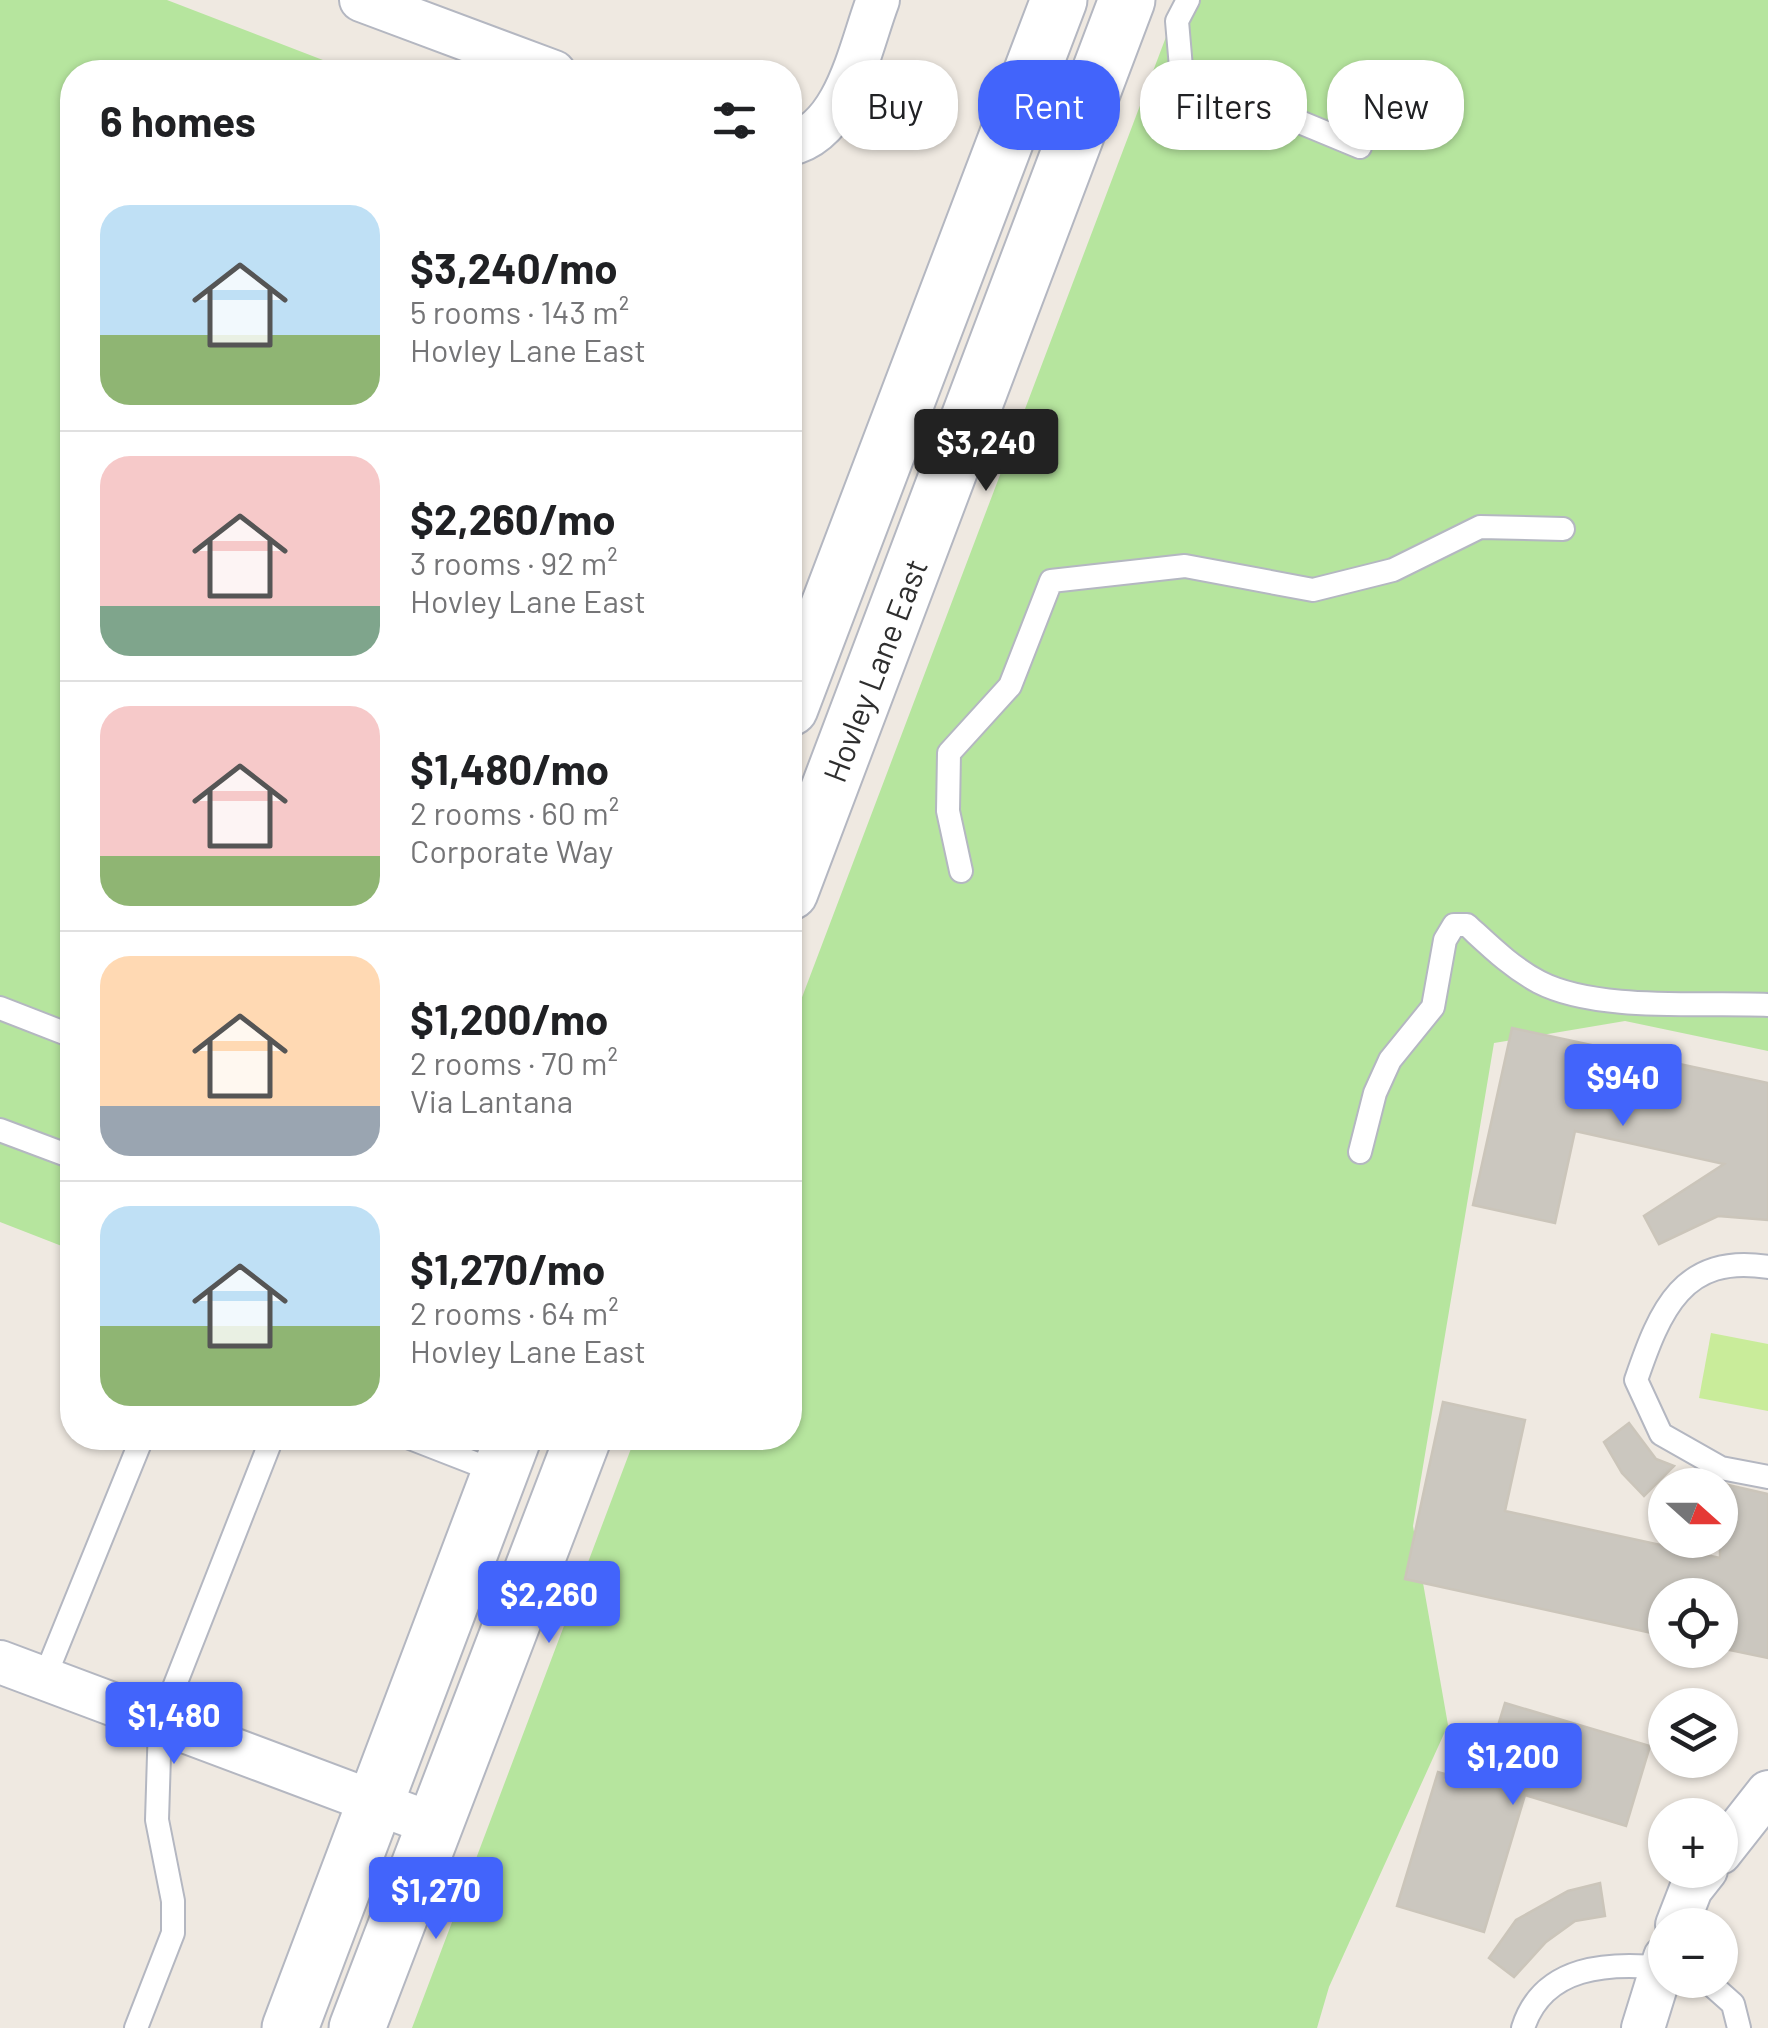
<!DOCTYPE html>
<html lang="en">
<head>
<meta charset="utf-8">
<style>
	body { margin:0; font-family:Barlow,sans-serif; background:#f2f2f2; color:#202124; height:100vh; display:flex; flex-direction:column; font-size:38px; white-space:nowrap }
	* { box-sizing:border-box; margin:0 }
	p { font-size:32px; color:#757577 }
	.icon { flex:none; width:55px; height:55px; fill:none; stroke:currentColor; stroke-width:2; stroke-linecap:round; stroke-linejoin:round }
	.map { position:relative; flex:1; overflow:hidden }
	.side { position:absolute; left:60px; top:60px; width:742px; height:1390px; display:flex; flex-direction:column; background:#fff; border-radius:40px; box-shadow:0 2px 8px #0004 }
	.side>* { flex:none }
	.guide { position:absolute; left:832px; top:60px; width:785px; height:90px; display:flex; gap:20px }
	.needle { width:65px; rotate:111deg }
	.tools { position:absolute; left:1648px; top:1468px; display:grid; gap:20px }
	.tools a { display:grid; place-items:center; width:90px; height:90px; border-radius:50%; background:#fff; box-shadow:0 2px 8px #0004; font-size:50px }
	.price { position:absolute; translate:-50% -85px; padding:0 22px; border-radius:10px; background:#4264fb; color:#fff; font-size:32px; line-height:65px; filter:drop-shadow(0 2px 5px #0008) }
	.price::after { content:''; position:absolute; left:50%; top:60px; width:30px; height:22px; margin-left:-15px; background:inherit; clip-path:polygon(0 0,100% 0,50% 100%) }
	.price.active { background:#222; color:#fff }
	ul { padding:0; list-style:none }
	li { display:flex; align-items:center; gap:30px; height:250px; padding:0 40px }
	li+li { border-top:2px solid #e0e0e0 }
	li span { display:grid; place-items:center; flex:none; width:280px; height:200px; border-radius:30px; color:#555 }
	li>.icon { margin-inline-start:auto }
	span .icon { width:120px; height:120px; fill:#fffc; stroke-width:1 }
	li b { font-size:42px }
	h2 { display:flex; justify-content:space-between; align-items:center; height:120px; padding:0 40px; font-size:42px }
	.pill { padding:0 35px; border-radius:40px; background:#fff; box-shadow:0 2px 8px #0004; font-size:35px; line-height:90px }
	.pill.active { background:#4264fb; color:#fff }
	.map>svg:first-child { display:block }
	.green { fill:#b6e59e }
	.pitch { fill:#c9ec9a }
	.building { fill:#cbc7bf; stroke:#cbc5ba; stroke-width:2.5 }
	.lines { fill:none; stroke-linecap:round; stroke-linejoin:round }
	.service-casing { stroke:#b4b7c1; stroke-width:26 }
	.minor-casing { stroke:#b4b7c1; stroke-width:46 }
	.tertiary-casing { stroke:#b4b7c1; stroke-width:59 }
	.service { stroke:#fff; stroke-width:22 }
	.minor { stroke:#fff; stroke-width:42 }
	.tertiary { stroke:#fff; stroke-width:55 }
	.labels { text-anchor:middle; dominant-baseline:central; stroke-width:10; stroke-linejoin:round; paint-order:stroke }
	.street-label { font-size:32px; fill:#2e2e2e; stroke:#fff }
</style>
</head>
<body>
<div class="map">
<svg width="1768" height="2028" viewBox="0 0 1768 2028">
	<rect width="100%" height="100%" fill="#efe9e1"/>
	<!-- green -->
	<path class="green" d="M0 0H167L354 72H72V1250L0 1222Z
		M1180 0H1768V1051L1625 1021 1494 1043 1413 1526 1448 1725 1329 1987 1317 2028H412L635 1438H790V1029Z"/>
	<!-- pitch -->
	<path class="pitch" d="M1711 1333 1768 1344V1411L1699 1398Z"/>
	<!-- building -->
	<path class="building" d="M1512 1028 1768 1083V1220L1718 1216 1659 1244 1644 1216 1724 1164 1575 1131 1555 1223 1473 1205Z
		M1443 1402 1525 1420 1505 1511 1720 1558V1483L1768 1494V1658L1720 1648V1595H1665V1636L1405 1579Z
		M1629 1423 1656 1459 1674 1466 1644 1496 1622 1473 1604 1442Z
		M1505 1703 1650 1746 1626 1826 1525 1795 1484 1932 1397 1906 1438 1772 1480 1784Z
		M1600 1883 1605 1916 1575 1921 1546 1942 1514 1977 1489 1958 1516 1920 1568 1891Z"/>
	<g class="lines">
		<!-- service casing -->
		<g class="service-casing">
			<path id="service" d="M1188 0 1177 21 1183 91 1233 117 1290 118 1360 147
				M961 871 948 811 949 753 1010 686 1051 581 1185 566 1313 590 1393 570 1480 527 1563 529
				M0 1008 72 1036
				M0 1130 72 1157
				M1360 1152 1375 1093 1390 1060 1433 1007 1445 940 1454 925H1467C1490 946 1511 967 1539 982 1597 1012 1703 1002 1768 1005
				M1768 1267C1683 1253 1660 1310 1636 1380L1661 1434 1721 1468 1768 1477
				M410 1438 500 1473
				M44 1679 142 1438
				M1706 1980 1733 2004 1739 2028
				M136 2028 173 1933V1901L157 1820 160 1723 272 1438
				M1523 2028C1543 1965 1609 1962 1665 1968"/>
		</g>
		<!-- minor casing -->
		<g class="minor-casing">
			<path id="minor" d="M361 0 554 72
				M790 144C846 131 860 47 878 0
				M0 1662 435 1825
				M1720 1853 1768 1792
				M1677 1925 1691 1889 1706 1870
				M1643 2028 1665 1957"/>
		</g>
		<!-- tertiary casing -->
		<g class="tertiary-casing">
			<path id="tertiary" d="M790 708 1059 0
				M790 892 1127 0
				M290 2028 513 1438
				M357 2028 583 1438"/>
		</g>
		<!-- service -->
		<use href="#service" class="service"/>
		<!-- minor -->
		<use href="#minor" class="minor"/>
		<!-- tertiary -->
		<use href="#tertiary" class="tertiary"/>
	</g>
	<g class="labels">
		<!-- street labels -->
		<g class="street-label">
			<text transform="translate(874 670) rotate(-69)">Hovley Lane East</text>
		</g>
	</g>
</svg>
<div class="tools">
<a><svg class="needle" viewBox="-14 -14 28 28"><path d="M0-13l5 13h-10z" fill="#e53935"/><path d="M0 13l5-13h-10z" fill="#757577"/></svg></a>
<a><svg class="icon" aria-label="locate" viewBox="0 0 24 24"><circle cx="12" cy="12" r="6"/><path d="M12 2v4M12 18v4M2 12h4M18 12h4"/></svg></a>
<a><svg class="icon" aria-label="layers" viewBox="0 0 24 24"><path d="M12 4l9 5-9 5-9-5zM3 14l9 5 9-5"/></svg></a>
<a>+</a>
<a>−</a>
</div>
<b class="price active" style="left:986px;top:494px">$3,240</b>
<b class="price" style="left:1623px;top:1129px">$940</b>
<b class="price" style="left:549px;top:1646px">$2,260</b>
<b class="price" style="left:174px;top:1767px">$1,480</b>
<b class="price" style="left:1513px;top:1808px">$1,200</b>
<b class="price" style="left:436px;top:1942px">$1,270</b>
<div class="guide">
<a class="pill">Buy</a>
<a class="pill active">Rent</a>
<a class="pill">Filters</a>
<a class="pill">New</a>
</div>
<section class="side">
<h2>6 homes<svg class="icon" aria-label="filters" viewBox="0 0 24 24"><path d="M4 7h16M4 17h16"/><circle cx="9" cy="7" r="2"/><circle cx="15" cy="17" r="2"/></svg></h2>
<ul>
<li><span style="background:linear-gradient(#bfe0f5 65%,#8fb573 0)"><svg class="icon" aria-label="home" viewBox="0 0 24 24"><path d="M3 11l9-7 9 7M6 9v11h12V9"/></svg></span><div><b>$3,240/mo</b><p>5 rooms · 143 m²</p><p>Hovley Lane East</p></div></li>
<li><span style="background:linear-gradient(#f6c9c9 75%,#7fa58c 0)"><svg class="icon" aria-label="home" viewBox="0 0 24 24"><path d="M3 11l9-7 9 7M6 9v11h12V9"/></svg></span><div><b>$2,260/mo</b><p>3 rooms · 92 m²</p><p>Hovley Lane East</p></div></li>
<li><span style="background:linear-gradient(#f6c9c9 75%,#8fb573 0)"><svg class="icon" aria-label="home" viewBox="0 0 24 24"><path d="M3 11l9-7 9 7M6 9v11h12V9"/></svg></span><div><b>$1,480/mo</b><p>2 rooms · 60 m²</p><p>Corporate Way</p></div></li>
<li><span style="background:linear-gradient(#ffd9b3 75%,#9aa5b1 0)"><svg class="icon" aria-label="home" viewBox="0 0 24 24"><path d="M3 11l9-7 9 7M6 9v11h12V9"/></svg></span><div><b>$1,200/mo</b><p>2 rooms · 70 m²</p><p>Via Lantana</p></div></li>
<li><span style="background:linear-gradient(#bfe0f5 60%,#8fb573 0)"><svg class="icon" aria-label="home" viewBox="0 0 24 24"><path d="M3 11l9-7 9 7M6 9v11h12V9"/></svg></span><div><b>$1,270/mo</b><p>2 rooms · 64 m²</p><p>Hovley Lane East</p></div></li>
</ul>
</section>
</div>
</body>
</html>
